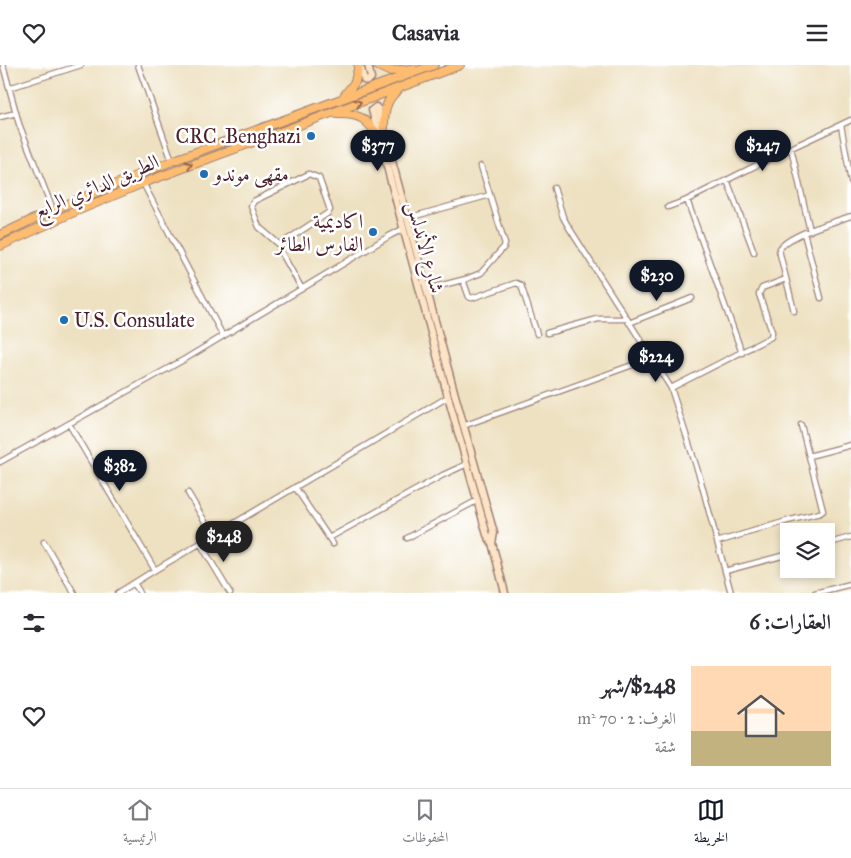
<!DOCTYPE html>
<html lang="ar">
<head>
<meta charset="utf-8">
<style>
	body { margin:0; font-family:"IM FELL Great Primer",Amiri,serif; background:#f2f2f3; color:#2b2b33; direction:rtl; height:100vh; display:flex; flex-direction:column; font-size:19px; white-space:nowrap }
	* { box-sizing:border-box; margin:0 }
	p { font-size:16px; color:#7c7c81 }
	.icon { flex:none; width:28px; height:28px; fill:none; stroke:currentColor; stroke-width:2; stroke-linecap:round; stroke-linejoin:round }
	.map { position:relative; height:528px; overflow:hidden; direction:ltr }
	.side { display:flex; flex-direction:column; background:#fff; flex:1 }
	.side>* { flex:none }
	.tools { position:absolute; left:780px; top:458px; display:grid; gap:10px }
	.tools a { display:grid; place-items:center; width:55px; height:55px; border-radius:0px; background:#fff; box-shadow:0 2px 8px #0003; font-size:25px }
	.price { position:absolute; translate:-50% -42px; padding:0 11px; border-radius:18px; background:#111827; color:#fff; font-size:16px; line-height:32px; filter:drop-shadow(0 1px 2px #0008) }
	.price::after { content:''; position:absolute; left:50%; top:30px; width:15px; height:11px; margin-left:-8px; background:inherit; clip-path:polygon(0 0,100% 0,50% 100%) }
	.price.selected { background:#222; color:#fff }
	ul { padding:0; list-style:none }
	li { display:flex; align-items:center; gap:15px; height:125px; padding:0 20px }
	li span { display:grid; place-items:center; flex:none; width:140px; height:100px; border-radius:0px; color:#555 }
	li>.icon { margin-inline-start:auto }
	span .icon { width:60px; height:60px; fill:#fffc; stroke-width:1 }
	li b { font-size:21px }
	h2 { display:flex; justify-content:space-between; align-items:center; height:60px; padding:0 20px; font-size:21px }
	header { display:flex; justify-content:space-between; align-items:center; height:65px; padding:0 20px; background:#fff; font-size:22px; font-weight:700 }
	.menu { display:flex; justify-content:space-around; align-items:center; height:70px; border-top:1px solid #e1e1e2; background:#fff; font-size:14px; color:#7c7c81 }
	.menu a { display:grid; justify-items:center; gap:2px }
	.menu .selected { color:#111827 }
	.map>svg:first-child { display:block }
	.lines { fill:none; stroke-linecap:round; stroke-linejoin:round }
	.street-casing { stroke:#9c8076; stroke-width:7 }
	.secondary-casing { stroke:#9c8076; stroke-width:9 }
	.primary-casing { stroke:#9c8076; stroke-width:10 }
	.street { stroke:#fff; stroke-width:4.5 }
	.secondary { stroke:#fee4c6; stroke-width:6 }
	.primary { stroke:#fdbc70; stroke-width:8 }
	.oneway { stroke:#9b664a }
	.poi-dot { fill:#1f6fb2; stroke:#fff; stroke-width:2 }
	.labels { text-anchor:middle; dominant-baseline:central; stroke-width:5; stroke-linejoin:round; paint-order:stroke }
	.poi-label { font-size:20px; fill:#4a1f2b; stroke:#fff; text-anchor:end }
	.street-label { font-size:20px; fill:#4a1f2b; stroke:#fff }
</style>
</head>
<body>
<header><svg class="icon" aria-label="menu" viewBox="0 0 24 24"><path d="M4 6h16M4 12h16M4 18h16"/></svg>Casavia<svg class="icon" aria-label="heart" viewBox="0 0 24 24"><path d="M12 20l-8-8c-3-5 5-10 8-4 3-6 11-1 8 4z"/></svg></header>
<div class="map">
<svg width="851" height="528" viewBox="0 0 851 528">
	<rect width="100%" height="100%" fill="#fff"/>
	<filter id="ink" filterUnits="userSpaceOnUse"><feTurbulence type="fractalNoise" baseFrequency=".02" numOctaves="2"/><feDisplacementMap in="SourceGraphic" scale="10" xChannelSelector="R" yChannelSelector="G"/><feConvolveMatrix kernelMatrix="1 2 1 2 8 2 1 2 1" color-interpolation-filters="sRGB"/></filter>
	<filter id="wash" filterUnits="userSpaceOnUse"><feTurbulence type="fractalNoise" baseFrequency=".0096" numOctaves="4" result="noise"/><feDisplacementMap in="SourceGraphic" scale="20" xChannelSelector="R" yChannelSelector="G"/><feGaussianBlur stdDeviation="1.12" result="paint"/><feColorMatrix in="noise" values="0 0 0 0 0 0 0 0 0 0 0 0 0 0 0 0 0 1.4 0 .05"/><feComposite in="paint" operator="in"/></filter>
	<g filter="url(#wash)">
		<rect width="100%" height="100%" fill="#eee1c1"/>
	</g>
	<g filter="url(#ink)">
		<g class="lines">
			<!-- street casing -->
			<g class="street-casing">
				<path id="street" d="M3 0 19 59 53 145
					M138 0 172 96
					M9 23 81 0
					M0 52 16 48
					M841 60 851 117
					M791 83 810 166
					M727 115 754 187
					M143 118 223 271
					M554 123 563 152 568 161 671 323 700 413 731 528
					M687 135 742 288
					M668 142 687 135 791 83 851 55
					M408 153 490 130
					M804 168 821 233
					M281 181 259 162 251 141 254 136 309 109 319 113 330 145 328 148 284 177 280 185 302 224
					M463 215 469 232 472 233 516 218 521 220 537 269
					M427 224 466 214 481 208 504 182 505 179 481 101
					M794 246 779 185C787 170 834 157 851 151
					M629 258 692 233
					M547 268 598 254H626
					M671 323 771 272 772 267 759 229 762 223 786 214
					M69 359 155 505
					M463 361 652 293
					M809 391 851 380
					M0 397 185 294 391 170 403 164
					M295 422 333 479
					M188 428 213 470
					M329 473 443 410 467 399
					M407 473 478 435
					M44 477 74 528
					M717 477 787 456 820 448 823 446 801 360
					M200 478 230 528
					M826 479 851 472
					M725 506 789 489
					M134 518 140 528
					M118 528 155 505 448 332
					M815 528 851 519"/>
			</g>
			<!-- secondary casing -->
			<g class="secondary-casing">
				<path id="secondary" d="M360 0 364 15 368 16 371 13 368 0
					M492 478 487 470 448 332 372 45 376 42 378 44 455 330 494 468 492 478 505 528"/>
			</g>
			<!-- primary casing -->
			<g class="primary-casing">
				<path id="primary" d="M376 0 389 6 413 4
					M344 31 355 17 359 0
					M337 49C361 48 366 54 380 73
					M384 63C384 48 385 35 398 25
					M0 170 53 145 172 96 434 0
					M0 181 65 151 143 118 460 0"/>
			</g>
			<!-- street -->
			<use href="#street" class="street"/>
			<!-- secondary -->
			<use href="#secondary" class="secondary"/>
			<!-- primary -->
			<use href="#primary" class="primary"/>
		</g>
		<!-- one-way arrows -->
		<defs><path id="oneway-chevron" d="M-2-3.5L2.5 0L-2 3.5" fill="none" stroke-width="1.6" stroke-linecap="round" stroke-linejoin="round" transform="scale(1.25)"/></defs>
		<g class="oneway">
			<use href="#oneway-chevron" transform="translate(358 38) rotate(-22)"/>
			<use href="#oneway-chevron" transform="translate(189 100) rotate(-20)"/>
		</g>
	</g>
	<!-- markers -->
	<g class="poi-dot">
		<circle cx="311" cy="71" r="5"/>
		<circle cx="204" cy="109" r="5"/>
		<circle cx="373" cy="167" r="5"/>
		<circle cx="64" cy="255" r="5"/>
	</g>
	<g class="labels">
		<!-- poi labels -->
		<g class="poi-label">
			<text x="301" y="71">CRC .Benghazi</text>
			<text x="214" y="109" text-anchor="start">مقهى موندو</text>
			<text x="363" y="156">اكاديمية<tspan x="363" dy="23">الفارس الطائر</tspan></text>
			<text x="74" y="255" text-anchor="start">U.S. Consulate</text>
		</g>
		<!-- street labels -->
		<g class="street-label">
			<text transform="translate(96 121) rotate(-23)">الطريق الدائري الرابع</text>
			<text transform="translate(426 182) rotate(75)">شارع الأندلس</text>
		</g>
	</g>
</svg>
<div class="tools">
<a><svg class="icon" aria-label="layers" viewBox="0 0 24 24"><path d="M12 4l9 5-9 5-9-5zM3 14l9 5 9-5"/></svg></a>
</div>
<b class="price" style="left:378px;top:107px">$377</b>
<b class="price" style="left:763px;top:107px">$247</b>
<b class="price" style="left:657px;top:237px">$230</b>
<b class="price" style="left:656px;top:318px">$224</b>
<b class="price" style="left:120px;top:427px">$382</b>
<b class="price selected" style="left:224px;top:498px">$248</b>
</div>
<section class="side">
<h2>العقارات: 6<svg class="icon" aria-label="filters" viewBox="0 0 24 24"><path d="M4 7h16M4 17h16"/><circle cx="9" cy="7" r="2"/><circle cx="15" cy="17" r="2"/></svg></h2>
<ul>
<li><span style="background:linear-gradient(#ffd9b3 65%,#c2b280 0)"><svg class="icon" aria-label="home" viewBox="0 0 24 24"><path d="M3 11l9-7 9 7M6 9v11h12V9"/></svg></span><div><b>$248/شهر</b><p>الغرف: 2 · 70 m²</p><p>شقة</p></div><svg class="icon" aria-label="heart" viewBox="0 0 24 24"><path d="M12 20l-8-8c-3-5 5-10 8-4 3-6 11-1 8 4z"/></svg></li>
</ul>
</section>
<nav class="menu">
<a class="selected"><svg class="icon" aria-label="map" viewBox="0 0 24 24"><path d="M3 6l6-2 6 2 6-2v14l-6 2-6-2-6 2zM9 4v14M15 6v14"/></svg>الخريطة</a>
<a><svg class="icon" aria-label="saved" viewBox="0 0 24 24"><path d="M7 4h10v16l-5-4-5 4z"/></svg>المحفوظات</a>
<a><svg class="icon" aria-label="home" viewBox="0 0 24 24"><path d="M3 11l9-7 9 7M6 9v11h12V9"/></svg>الرئيسية</a>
</nav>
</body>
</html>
